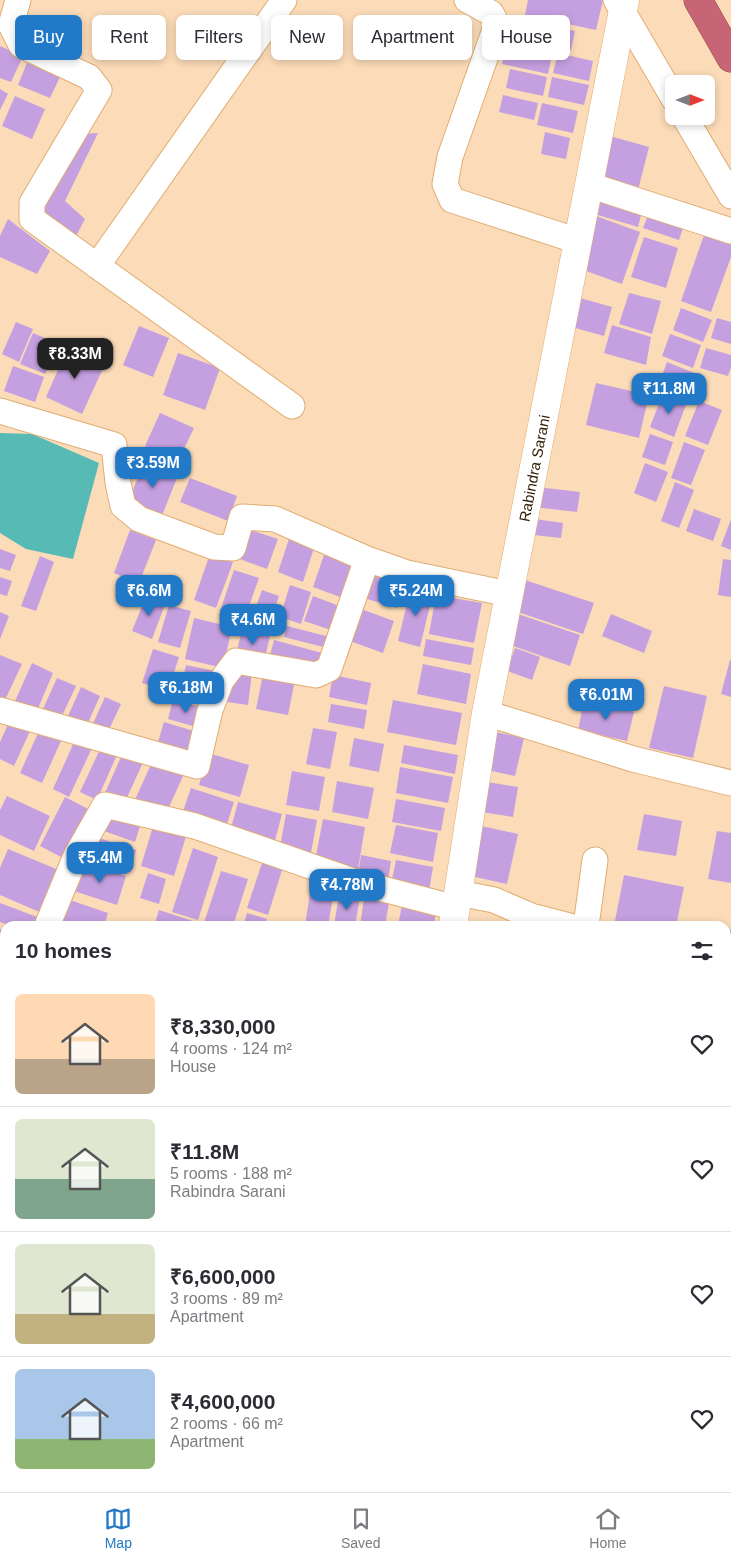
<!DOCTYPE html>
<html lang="en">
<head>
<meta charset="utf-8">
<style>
	body { margin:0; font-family:Helvetica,sans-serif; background:#f2f2f3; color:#2b2b33; height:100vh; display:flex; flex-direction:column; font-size:19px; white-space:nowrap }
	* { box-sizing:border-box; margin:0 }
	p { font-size:16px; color:#7c7c81 }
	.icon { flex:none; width:28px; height:28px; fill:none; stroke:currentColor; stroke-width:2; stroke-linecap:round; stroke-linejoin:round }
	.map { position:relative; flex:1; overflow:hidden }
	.details { position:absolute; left:0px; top:921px; width:731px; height:571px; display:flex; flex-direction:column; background:#fff; border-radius:15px 15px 0 0; box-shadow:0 2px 8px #0003 }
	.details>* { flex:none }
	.guide { position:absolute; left:15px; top:15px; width:701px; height:45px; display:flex; gap:10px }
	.needle { width:32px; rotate:90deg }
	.fabs { position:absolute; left:665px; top:75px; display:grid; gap:10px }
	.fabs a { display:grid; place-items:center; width:50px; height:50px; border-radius:8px; background:#fff; box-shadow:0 2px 8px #0003; font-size:25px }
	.price { position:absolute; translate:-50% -42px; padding:0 11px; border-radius:10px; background:#2279c7; color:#fff; font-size:16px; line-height:32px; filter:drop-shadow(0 1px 2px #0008) }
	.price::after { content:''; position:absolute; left:50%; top:30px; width:15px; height:11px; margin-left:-8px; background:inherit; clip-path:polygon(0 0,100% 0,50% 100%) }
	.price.selected { background:#222; color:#fff }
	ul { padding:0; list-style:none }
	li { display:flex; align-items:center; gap:15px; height:125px; padding:0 15px }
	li+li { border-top:1px solid #e1e1e2 }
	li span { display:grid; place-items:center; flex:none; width:140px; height:100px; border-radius:8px; color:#555 }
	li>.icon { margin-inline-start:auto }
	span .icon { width:60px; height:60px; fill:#fffc; stroke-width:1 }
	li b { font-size:21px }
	h2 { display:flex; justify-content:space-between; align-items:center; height:60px; padding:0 15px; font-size:21px }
	.chip { padding:0 18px; border-radius:8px; background:#fff; box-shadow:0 2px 8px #0003; font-size:18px; line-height:45px }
	.chip.selected { background:#2279c7; color:#fff }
	.tab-bar { display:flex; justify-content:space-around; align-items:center; height:70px; border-top:1px solid #e1e1e2; background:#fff; font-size:14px; color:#7c7c81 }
	.tab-bar a { display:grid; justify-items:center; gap:2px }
	.tab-bar .selected { color:#2279c7 }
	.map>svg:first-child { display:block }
	.water { fill:#57bab4 }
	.building { fill:#c5a0e0 }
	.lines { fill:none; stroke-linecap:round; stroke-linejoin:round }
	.street-casing { stroke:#e0ad71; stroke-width:27 }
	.secondary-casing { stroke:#e0ad71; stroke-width:29 }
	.highway-casing { stroke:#924b4e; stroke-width:29 }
	.street { stroke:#fff; stroke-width:25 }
	.secondary { stroke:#fff; stroke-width:28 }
	.highway { stroke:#c76577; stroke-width:28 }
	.labels { text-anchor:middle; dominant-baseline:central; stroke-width:5; stroke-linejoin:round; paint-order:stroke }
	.street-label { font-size:15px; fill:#301c03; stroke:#fbdbb8 }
</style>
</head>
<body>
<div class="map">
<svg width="731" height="1492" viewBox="0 0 731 1492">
	<rect width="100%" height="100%" fill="#fbdbb8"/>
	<!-- water -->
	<path class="water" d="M0 433 32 434 99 463 73 559 26 549 0 533Z"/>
	<!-- building -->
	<path class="building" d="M528 0H603L596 30 525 15Z
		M513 18 575 31 571 50 509 36Z
		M507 40 553 50 548 74 502 64Z
		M0 46 23 56 11 82 0 78Z
		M558 53 593 61 589 81 553 73Z
		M27 63 60 77 50 98 18 85Z
		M510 69 547 77 543 96 506 88Z
		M552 77 589 85 584 105 548 97Z
		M0 89 8 94 0 110Z
		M503 95 538 103 534 120 499 112Z
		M15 96 45 109 32 139 2 126Z
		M542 103 578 111 573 133 537 125Z
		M545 132 570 138 566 159 541 154Z
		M98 133 65 201 85 219 72 244 35 209 82 134Z
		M610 136 649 147 637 194 598 183Z
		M597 191 644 204 638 227 591 213Z
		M649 213 684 225 679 240 643 228Z
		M596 216 640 232 622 284 578 268Z
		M8 219 50 251 37 274 0 257V236Z
		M704 235 731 244V257L711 312 681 301Z
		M644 237 678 248 666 288 631 277Z
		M629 293 661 301 652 334 619 324Z
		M580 298 612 307 604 336 572 327Z
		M681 308 712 320 703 342 673 330Z
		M717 318 731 322V344L711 338Z
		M16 322 33 329 19 362 2 354Z
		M612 325 651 337 646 365 604 353Z
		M139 326 169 338 153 377 123 365Z
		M33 333 57 343 45 374 20 364Z
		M670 334 701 345 693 368 662 356Z
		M68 347 105 364 82 414 46 397Z
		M706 348 731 355V367L728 376 700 368Z
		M178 353 220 368 205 410 163 395Z
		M667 362 697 374 689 396 659 384Z
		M13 366 44 377 35 402 4 391Z
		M596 383 649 395 639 438 586 425Z
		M663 393 687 402 674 437 650 427Z
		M699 401 722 410 708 445 685 436Z
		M160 413 194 428 178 461 145 446Z
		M650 434 673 442 665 465 642 457Z
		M684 442 705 450 691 485 671 478Z
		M145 460 179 473 161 518 127 505Z
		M645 463 668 472 656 502 634 493Z
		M190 478 237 496 228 521 180 502Z
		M675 482 694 490 679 528 661 521Z
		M537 487 580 492 577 512 534 507Z
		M694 509 721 519 713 541 686 531Z
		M528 518 563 523 561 538 525 534Z
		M731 519V550L721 546Z
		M247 529 278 539 267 569 237 558Z
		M130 530 156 540 139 583 114 573Z
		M289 539 314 548 303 582 278 572Z
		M0 549 16 555 10 571 0 568Z
		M325 552 353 561 340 597 313 587Z
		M210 554 233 562 216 608 194 600Z
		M40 556 54 562 36 611 21 606Z
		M723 559 731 560V597L718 595Z
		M234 570 259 578 244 620 220 611Z
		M373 572 405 582 397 608 364 598Z
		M0 577 12 581 7 596 0 594Z
		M522 579 594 603 583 634 512 610Z
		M290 585 311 592 301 624 280 617Z
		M411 587 433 593 420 647 398 641Z
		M262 590 279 596 267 630 250 623Z
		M147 594 166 602 152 639 132 631Z
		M436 595 482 603 474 643 429 634Z
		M313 596 342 607 334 631 304 621Z
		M169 605 191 611 180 648 158 642Z
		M358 608 394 621 383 653 347 640Z
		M0 612 9 616 0 639Z
		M518 614 580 635 570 666 507 644Z
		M611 614 652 631 644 653 602 636Z
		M194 618 232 627 223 668 185 659Z
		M287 626 330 637 327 648 284 637Z
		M242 629 270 636 264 662 236 655Z
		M426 639 474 648 471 665 423 656Z
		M274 640 322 653 317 672 269 659Z
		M515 648 540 657 532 680 507 671Z
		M153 649 179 657 168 691 142 683Z
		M0 655 22 664 4 702 0 700Z
		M730 660H731V697L721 694Z
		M32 663 53 673 37 711 15 701Z
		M423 664 471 674 466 704 417 694Z
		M186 665 215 671 209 699 180 692Z
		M231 670 252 672 248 705 227 702Z
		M263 674 295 680 288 715 256 709Z
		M333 675 371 683 367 705 329 697Z
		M57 678 76 686 61 718 43 709Z
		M664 686 707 696 693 758 649 748Z
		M81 687 100 696 87 725 68 716Z
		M105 697 121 704 106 736 91 728Z
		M173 700 204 708 200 728 168 719Z
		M393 700 462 713 456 745 387 732Z
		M584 701 634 712 627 741 578 730Z
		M331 704 367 710 364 729 328 722Z
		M10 720 31 729 14 766 0 759V742Z
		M164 722 197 732 191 752 158 742Z
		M313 728 337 732 330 769 306 764Z
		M39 731 61 741 42 783 20 773Z
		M491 731 524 738 515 776 483 769Z
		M354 738 384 744 379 772 349 766Z
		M75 740 92 748 69 797 53 789Z
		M404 745 458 755 455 774 401 763Z
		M101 747 117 755 97 800 80 792Z
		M125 748 145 758 125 802 105 793Z
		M208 753 249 765 240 797 199 785Z
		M153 760 184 774 164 818 133 804Z
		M400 767 453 777 448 803 396 793Z
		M292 771 325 777 319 811 286 805Z
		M337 781 374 788 368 819 332 812Z
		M487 782 518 787 513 817 482 812Z
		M191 788 234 802 225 830 181 817Z
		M7 796 50 816 34 851 0 835V810Z
		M65 797 92 811 67 860 40 846Z
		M396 799 445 808 441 831 392 822Z
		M238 802 282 814 274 844 230 832Z
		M111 810 142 820 135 842 104 831Z
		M286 814 317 820 311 853 280 847Z
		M644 814 682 821 676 856 637 850Z
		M323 819 365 827 358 869 315 861Z
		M154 823 187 833 174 876 141 866Z
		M396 825 438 833 433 862 390 853Z
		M477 825 518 834 507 884 466 875Z
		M717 831 731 833V883L708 879Z
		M96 837 136 850 130 872 89 859Z
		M193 848 218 857 198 920 172 912Z
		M8 849 61 871 44 914 0 895V868Z
		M361 855 391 861 388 881 358 875Z
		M263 860 283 867 268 915 247 908Z
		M396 860 433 867 429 891 391 884Z
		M83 862 126 876 117 905 74 891Z
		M221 871 248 879 233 926H203Z
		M148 873 166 879 159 904 140 898Z
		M624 875 684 887 676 926H614Z
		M311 886 334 891 328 926H305Z
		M339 894 360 897 355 926H334Z
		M364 898 389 903 385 926H360Z
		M67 899 108 913 104 926H63L58 925Z
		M0 903 40 918 37 926H12L0 922Z
		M402 905 436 911 434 926H398Z
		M159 910 196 922 194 926H154Z
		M247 913 267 919 264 926H243Z
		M0 929 5 931V956L0 954Z
		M726 929 731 930V965H726Z
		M0 963 5 965V985L0 983Z
		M726 971 731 973V995L727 1010Z
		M726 1025 731 1027V1071L726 1069Z
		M5 1077V1111L0 1110V1092Z
		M726 1077 731 1078V1106L726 1104Z
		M726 1111 731 1113V1142L727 1157Z
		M0 1469 5 1471V1488H23L22 1492H0Z
		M28 1488H64L76 1492H26Z
		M133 1488H188L187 1492H135L132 1491Z
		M191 1488H221L220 1492H196L191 1491Z
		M225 1488H250L249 1492H225Z
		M253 1488H281V1492H253Z
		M292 1488H338L337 1492H291Z
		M446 1488H484L482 1492H450L445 1489Z
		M493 1488H518L531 1492H491Z
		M587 1488H614L612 1492H599Z
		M661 1488H687L686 1492H659Z
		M690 1488H709L708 1492H688Z"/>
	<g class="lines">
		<!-- street casing -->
		<g class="street-casing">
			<path id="street" d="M18 0 11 25 21 45 89 77 99 90 32 203V219L292 406
				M467 0 491 13 497 24 450 157 445 184 452 200 578 241
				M616 0 674 99
				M684 116 731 196
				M589 185 731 231
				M97 266 284 0
				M0 411 114 445 118 483 123 506 139 519 214 547 233 548 242 517 275 519 367 559 407 573 509 594
				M0 710 197 766 210 710 221 681 236 661 316 675 329 669 367 559
				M486 713 633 759 731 783
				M459 893 494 900 531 916 570 926
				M47 926 76 856 105 805 195 826 356 882 456 908
				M586 926 595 860
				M0 1014 5 1005
				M0 1050 5 1052
				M726 1195 731 1197
				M0 1252 5 1254
				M726 1432 731 1433"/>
		</g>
		<!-- secondary casing -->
		<g class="secondary-casing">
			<g id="secondary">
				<path id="s1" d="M453 926 486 713 625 0"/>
				<path d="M354 1492V1488"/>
			</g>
		</g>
		<!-- highway casing -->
		<g class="highway-casing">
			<path id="highway" d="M698 0 731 58"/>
		</g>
		<!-- street -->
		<use href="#street" class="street"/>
		<!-- secondary -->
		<use href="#secondary" class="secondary"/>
		<!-- highway -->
		<use href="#highway" class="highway"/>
	</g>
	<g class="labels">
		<!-- street labels -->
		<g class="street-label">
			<text stroke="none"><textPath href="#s1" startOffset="465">Rabindra Sarani</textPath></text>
		</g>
	</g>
</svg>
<div class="fabs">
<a><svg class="needle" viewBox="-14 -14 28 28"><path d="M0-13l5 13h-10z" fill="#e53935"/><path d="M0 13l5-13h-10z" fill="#7c7c81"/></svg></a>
</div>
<b class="price selected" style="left:75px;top:380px">₹8.33M</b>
<b class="price" style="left:669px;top:415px">₹11.8M</b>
<b class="price" style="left:153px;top:489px">₹3.59M</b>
<b class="price" style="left:149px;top:617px">₹6.6M</b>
<b class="price" style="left:416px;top:617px">₹5.24M</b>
<b class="price" style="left:253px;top:646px">₹4.6M</b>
<b class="price" style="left:186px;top:714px">₹6.18M</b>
<b class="price" style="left:606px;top:721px">₹6.01M</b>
<b class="price" style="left:100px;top:884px">₹5.4M</b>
<b class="price" style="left:347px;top:911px">₹4.78M</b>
<div class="guide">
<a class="chip selected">Buy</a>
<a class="chip">Rent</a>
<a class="chip">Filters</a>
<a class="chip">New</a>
<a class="chip">Apartment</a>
<a class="chip">House</a>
</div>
<section class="details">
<h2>10 homes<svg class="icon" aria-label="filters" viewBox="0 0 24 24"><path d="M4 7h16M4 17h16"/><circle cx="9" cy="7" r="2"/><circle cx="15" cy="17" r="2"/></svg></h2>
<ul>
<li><span style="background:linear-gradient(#ffd9b3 65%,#b9a48a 0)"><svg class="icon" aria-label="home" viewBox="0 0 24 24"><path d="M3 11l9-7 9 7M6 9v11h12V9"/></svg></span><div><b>₹8,330,000</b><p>4 rooms · 124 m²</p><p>House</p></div><svg class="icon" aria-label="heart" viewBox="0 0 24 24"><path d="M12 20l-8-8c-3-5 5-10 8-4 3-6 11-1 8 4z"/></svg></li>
<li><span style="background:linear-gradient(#dfe7d0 60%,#7fa58c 0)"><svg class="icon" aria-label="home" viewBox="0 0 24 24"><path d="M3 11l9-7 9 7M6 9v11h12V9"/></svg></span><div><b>₹11.8M</b><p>5 rooms · 188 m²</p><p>Rabindra Sarani</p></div><svg class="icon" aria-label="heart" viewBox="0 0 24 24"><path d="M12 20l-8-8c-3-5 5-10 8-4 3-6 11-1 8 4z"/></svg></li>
<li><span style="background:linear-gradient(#dfe7d0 70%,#c2b280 0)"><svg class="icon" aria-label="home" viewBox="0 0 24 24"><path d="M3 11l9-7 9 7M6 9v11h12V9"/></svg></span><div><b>₹6,600,000</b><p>3 rooms · 89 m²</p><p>Apartment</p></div><svg class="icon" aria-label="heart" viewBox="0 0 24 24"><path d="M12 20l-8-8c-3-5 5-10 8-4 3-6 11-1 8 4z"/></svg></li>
<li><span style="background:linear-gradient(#a9c7e8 70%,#8fb573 0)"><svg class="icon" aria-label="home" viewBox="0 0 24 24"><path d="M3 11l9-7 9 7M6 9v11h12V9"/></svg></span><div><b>₹4,600,000</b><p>2 rooms · 66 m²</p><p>Apartment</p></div><svg class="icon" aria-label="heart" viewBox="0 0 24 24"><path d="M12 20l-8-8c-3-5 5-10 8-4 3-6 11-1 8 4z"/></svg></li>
</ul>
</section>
</div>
<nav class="tab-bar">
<a class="selected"><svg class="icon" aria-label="map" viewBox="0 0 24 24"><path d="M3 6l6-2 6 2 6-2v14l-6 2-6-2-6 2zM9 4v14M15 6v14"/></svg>Map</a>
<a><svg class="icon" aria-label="saved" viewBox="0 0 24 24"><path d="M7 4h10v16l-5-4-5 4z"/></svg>Saved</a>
<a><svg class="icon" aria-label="home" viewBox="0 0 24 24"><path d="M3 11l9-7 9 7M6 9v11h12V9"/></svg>Home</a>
</nav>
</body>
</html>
